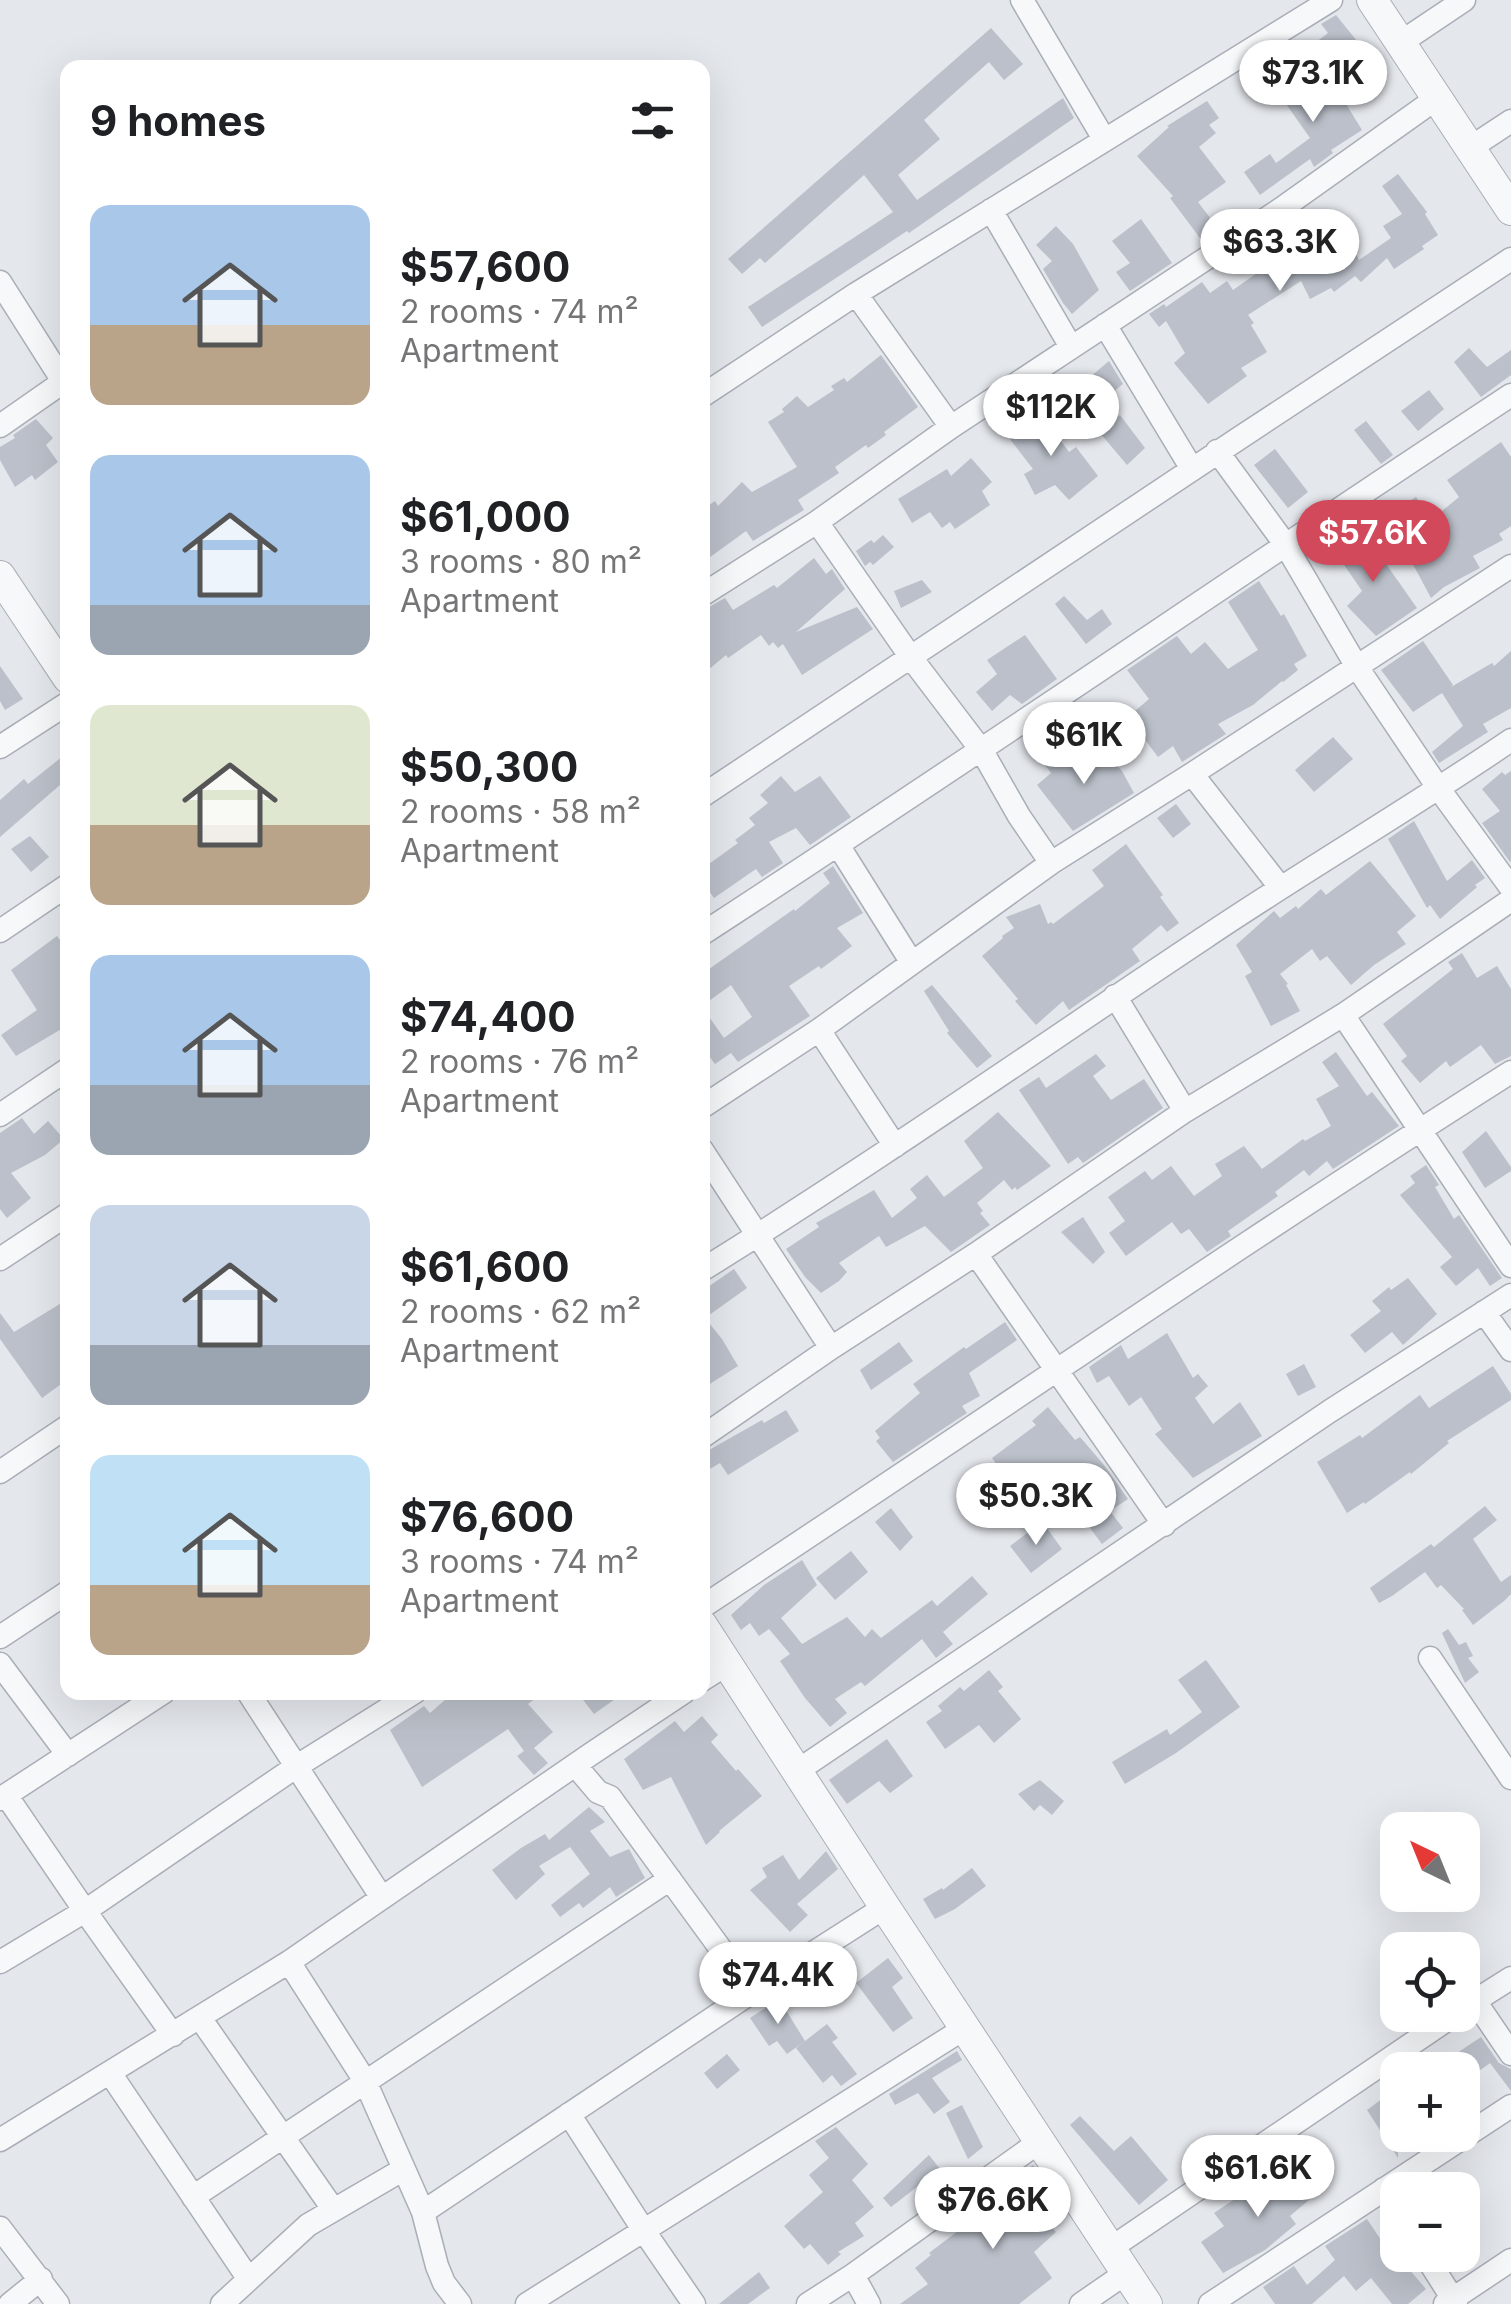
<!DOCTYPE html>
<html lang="en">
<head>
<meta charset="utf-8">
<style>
	body { margin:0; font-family:Inter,sans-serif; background:#f2f2f2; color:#202124; height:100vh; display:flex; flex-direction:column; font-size:38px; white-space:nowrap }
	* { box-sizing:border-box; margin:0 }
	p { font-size:32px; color:#757577 }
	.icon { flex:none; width:55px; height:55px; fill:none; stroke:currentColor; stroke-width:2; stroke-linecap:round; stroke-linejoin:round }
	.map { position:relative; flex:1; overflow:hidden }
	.panel { position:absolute; left:60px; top:60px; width:650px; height:1640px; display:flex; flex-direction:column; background:#fff; border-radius:20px; box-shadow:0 10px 40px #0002 }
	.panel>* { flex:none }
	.needle { width:65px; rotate:317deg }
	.buttons { position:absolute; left:1380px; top:1812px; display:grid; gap:20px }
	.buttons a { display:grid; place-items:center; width:100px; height:100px; border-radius:20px; background:#fff; box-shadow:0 10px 40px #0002; font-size:50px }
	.price { position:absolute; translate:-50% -85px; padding:0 22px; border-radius:35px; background:#fff; color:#222; font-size:32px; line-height:65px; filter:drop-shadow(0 2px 5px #0008) }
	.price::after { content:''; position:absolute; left:50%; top:60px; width:30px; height:22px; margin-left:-15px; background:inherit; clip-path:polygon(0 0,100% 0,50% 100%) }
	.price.current { background:#d1495b; color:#fff }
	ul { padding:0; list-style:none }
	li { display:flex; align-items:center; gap:30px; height:250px; padding:0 30px }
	li span { display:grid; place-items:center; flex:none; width:280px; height:200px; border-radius:20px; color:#555 }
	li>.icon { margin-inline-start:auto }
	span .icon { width:120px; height:120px; fill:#fffc; stroke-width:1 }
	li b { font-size:42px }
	h2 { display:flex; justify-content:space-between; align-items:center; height:120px; padding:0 30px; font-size:42px }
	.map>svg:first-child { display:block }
	.building { fill:#bbc0ca }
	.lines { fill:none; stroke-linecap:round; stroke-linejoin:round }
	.minor-casing { stroke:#a9aeb7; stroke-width:25 }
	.tertiary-casing { stroke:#a9aeb7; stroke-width:32 }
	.minor { stroke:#f7f8fa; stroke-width:22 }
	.tertiary { stroke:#f7f8fa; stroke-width:30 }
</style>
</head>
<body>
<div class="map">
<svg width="1511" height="2304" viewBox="0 0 1511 2304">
	<rect width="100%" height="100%" fill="#e4e7ec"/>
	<!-- building -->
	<path class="building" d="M1336 15 1357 41 1331 64 1315 43 1328 33 1321 24Z
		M991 28 1023 64 1004 80 989 62 924 120 940 139 898 175 917 200 1063 98 1074 118 909 233 907 231 762 327 748 307 893 212 864 175 765 263 760 258 742 274 728 259Z
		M1343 56 1357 76 1338 91 1362 130 1331 150 1333 153 1314 167 1310 159 1260 195 1244 172 1270 154 1276 163 1310 138 1284 101Z
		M1207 101 1219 118 1209 125 1216 133 1199 147 1226 182 1198 202 1220 231 1203 242 1170 198 1173 196 1137 156 1169 127 1167 126Z
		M1398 174 1427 212 1425 214 1438 235 1422 246 1424 249 1394 269 1387 258 1361 282 1355 276 1334 292 1331 288 1310 299 1301 281 1248 315 1254 323 1251 325 1267 352 1241 368 1247 376 1208 404 1174 363 1185 353 1166 321 1159 327 1149 314 1164 304 1166 307 1202 282 1210 293 1227 281 1233 290 1264 268 1260 263 1304 234 1309 243 1323 234 1343 226 1359 260 1391 238 1383 226 1402 214 1382 186Z
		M1141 219 1172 263 1130 291 1116 272 1130 263 1112 241Z
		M1056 226 1073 244 1099 290 1072 314 1063 303 1043 269 1052 261 1036 245Z
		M1469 348 1487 367 1511 350V375L1481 397 1454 362Z
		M881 355 918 407 884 432 886 435 868 448 866 445 835 467 839 473 798 500 804 510 753 541 746 531 702 563V510L715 501 718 506 742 482 752 492 797 467 768 422 784 412 782 409 797 396 808 407 834 390 831 386 844 378 847 382Z
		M1109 361 1123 384 1107 397 1090 377Z
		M1429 390 1444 409 1418 431 1401 411Z
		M1042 415 1069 452 1076 447 1098 476 1069 500 1055 485 1035 495 1024 474 1033 469 1006 434 1025 420 1029 425Z
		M1120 415 1145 448 1127 465 1100 433Z
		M36 419 53 438 46 445 58 462 35 480 32 475 15 487 0 460V447L15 438 13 435Z
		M1366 421 1393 455 1381 464 1354 430Z
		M1501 442 1511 457V526L1499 534 1503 540 1473 556 1480 568 1444 587 1431 598 1408 555 1416 550 1421 557 1435 549 1401 507 1416 497 1431 520 1459 497 1447 480Z
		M1275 449 1308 492 1288 508 1254 465Z
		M971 458 992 482 982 491 990 505 955 529 950 522 942 528 930 512 912 523 898 499 947 469 951 476Z
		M1360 527 1417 608 1376 636 1347 606 1362 591 1334 550Z
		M883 535 894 547 873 565 870 562 865 566 856 551 871 540 874 543Z
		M814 558 826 574 832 569 845 589 796 632 857 607 873 629 802 675 783 644 778 648 773 642 769 646 761 635 728 658 726 655 702 675V611L725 598 733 610 774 585 777 588Z
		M922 580 932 592 901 608 894 591Z
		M1259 581 1281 616 1284 614 1307 656 1294 664 1298 670 1283 682 1282 681 1253 705 1218 724 1226 734 1182 762 1173 746 1158 757 1128 717 1149 699 1127 670 1177 636 1191 654 1205 642 1228 669 1258 650 1228 602Z
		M1064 596 1087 620 1102 609 1112 624 1086 644 1055 604Z
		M1025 635 1057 679 1022 704 1010 695 992 711 976 692 997 674 987 660Z
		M1423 641 1453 685 1451 687 1492 663 1494 666 1511 651V708L1483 724 1488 732 1439 763 1432 752 1463 726 1442 693 1413 712 1381 670Z
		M0 666 23 699 5 710 0 701Z
		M1333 737 1353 759 1314 792 1295 770Z
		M1074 750 1086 767 1104 751 1122 771 1134 793 1073 831 1037 785 1051 773 1045 765 1060 753 1064 757Z
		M68 752V778L0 837V800L24 779 28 784Z
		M1511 771V861L1510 862 1482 823 1500 811 1482 789 1502 772 1505 775Z
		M781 776 795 792 820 776 851 817 810 845 796 828 769 842 783 863 762 877 756 869 714 898 702 881V869L738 843 735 840 755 825 749 818 768 803 760 795Z
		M1176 804 1191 824 1173 838 1157 818Z
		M1414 821 1447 881 1472 860 1469 856 1485 878 1475 885 1477 887 1440 919 1430 905 1427 908 1388 839Z
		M30 836 49 857 31 872 11 849Z
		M1126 844 1163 895 1160 897 1179 923 1167 932 1161 925 1132 949 1140 961 1069 1010 1063 1001 1036 1025 1015 1001 1018 999 982 956 1003 938 1002 936 1014 928 1006 917 1040 904 1048 924 1051 922 1053 924 1104 886 1092 870Z
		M1370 861 1416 916 1397 932 1406 944 1374 965 1351 985 1327 956 1320 961 1312 949 1280 974 1288 984 1286 985 1300 1011 1271 1026 1245 976 1252 972 1236 945 1274 911 1280 918 1296 906 1298 909 1321 889 1326 895Z
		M833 866 863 913 837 928 852 946 821 969 819 966 789 986 810 1016 738 1062 731 1053 715 1064 702 1047V1007L724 1038 752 1017 731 985 702 1006V974L794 909 795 911 830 883 823 873Z
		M57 936 68 950V1025L16 1056 1 1035 37 1010 11 970Z
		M1462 953 1477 978 1497 966 1511 989V1056L1495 1064 1481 1045 1450 1067 1446 1061 1420 1083 1401 1061 1407 1056 1383 1024 1453 969 1448 962Z
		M932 985 992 1056 977 1068 947 1033 949 1031 924 991Z
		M1336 1052 1367 1096 1372 1092 1399 1126 1333 1169 1327 1161 1309 1176 1304 1170 1275 1192 1278 1196 1228 1231 1231 1236 1207 1252 1189 1229 1181 1234 1172 1222 1126 1256 1109 1233 1125 1221 1108 1197 1145 1171 1152 1180 1171 1166 1194 1196 1222 1176 1215 1164 1244 1146 1262 1169 1303 1139 1305 1141 1331 1126 1316 1099 1339 1086 1322 1062Z
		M1096 1054 1106 1066 1093 1076 1111 1100 1144 1079 1163 1108 1083 1163 1078 1157 1068 1164 1019 1090 1039 1077 1046 1088Z
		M998 1112 1051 1166 1017 1190 1015 1187 1012 1190 1004 1180 977 1203 983 1211 980 1213 990 1225 951 1252 925 1226 886 1247 879 1236 839 1263 847 1272 839 1281 821 1293 805 1277 786 1249 819 1227 816 1223 874 1190 892 1218 917 1198 910 1189 927 1175 944 1197 983 1168 964 1141Z
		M22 1118 34 1134 48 1121 64 1139 45 1155 11 1173 31 1198 7 1218 0 1209V1133Z
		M1486 1131 1511 1167V1171L1485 1188 1462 1152Z
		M1426 1165 1439 1185 1435 1187 1454 1219 1459 1215 1502 1278 1490 1286 1478 1268 1456 1286 1440 1267 1452 1257 1400 1195 1415 1183 1410 1176Z
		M1083 1217 1105 1252 1093 1264 1061 1232Z
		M734 1269 747 1288 705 1318 722 1339 738 1366 702 1389V1291Z
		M1408 1278 1437 1314 1403 1345 1392 1332 1365 1353 1350 1335 1381 1311 1372 1301 1389 1287 1391 1290Z
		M68 1299V1379L42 1398 0 1339V1313L14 1332Z
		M1005 1322 1017 1340 969 1373 980 1396 962 1406 967 1413 893 1462 876 1441 880 1438 875 1431 920 1393 913 1384 964 1347 966 1349Z
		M1167 1333 1193 1378 1198 1374 1208 1386 1195 1398 1213 1424 1240 1402 1262 1436 1193 1478 1155 1434 1162 1429 1141 1397 1129 1406 1109 1376 1097 1383 1089 1367 1121 1345 1128 1359Z
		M899 1342 913 1361 871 1390 860 1370Z
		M1304 1364 1316 1387 1298 1396 1286 1374Z
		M1493 1366 1511 1394V1400L1447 1441 1449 1443 1411 1474 1410 1472 1365 1504 1364 1502 1347 1513 1317 1462 1360 1435 1362 1438 1420 1395 1429 1408Z
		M1048 1407 1075 1440 1080 1437 1104 1465 1128 1499 1110 1511 1123 1528 1102 1544 1075 1508 1078 1505 1046 1470 1026 1487 1019 1478 1012 1485 992 1458 1036 1425 1032 1421Z
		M786 1410 799 1431 728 1475 720 1463 708 1470 702 1460V1454L762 1420 764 1423Z
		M1485 1506 1497 1520 1473 1539 1501 1582 1511 1575V1594L1504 1601 1473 1625 1462 1610 1464 1609 1441 1585 1437 1588 1425 1572 1392 1596 1379 1603 1370 1588 1431 1544 1434 1547Z
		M891 1508 913 1537 900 1551 875 1522Z
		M1038 1525 1042 1530 1046 1527 1062 1549 1031 1573 1010 1546Z
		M851 1551 868 1572 835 1600 816 1578Z
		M802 1560 817 1585 781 1618 802 1644 847 1617 865 1637 872 1629 881 1638 932 1600 937 1606 972 1576 988 1594 943 1632 953 1644 936 1658 922 1639 865 1686 861 1682 835 1699 847 1713 830 1727 805 1698 780 1661 790 1654 769 1629 759 1636 750 1623 741 1630 731 1615 764 1585Z
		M1448 1629 1459 1645 1466 1642 1473 1656 1468 1658 1479 1672 1465 1683 1442 1633Z
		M1206 1660 1240 1707 1176 1753 1125 1784 1112 1762 1167 1729 1170 1735 1202 1712 1178 1680Z
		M989 1670 1003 1687 998 1691 1021 1719 994 1743 979 1725 945 1749 926 1722 942 1711 938 1706 960 1687 964 1691Z
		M454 1692H544L528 1704 553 1732 534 1748 548 1763 534 1775 517 1756 524 1751 508 1729 422 1787 390 1730 424 1706 430 1713Z
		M577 1692H625L594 1714Z
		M702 1716 718 1735 711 1742 736 1771 738 1769 762 1796 719 1831 720 1832 706 1845 671 1777 643 1790 624 1759 675 1721 684 1732Z
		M887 1739 913 1776 890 1793 879 1781 847 1804 829 1780Z
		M1040 1780 1064 1801 1052 1815 1040 1805 1034 1811 1018 1794Z
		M589 1807 605 1822 590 1831 610 1857 629 1849 645 1878 616 1897 610 1887 583 1908 579 1903 560 1917 551 1905 590 1874 570 1847 539 1866 545 1874 516 1900 492 1870 521 1848 545 1834 549 1840Z
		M826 1851 838 1869 797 1904 808 1915 790 1932 750 1890 767 1877 762 1868 783 1855 799 1880Z
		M972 1868 986 1886 955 1909 935 1919 923 1899 942 1888 943 1890Z
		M888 1958 903 1978 892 1987 913 2018 893 2032 856 1983Z
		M779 1999 805 2041 787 2054 777 2041 769 2046 750 2018Z
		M827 2024 838 2038 832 2042 857 2074 841 2086 832 2075 823 2083 796 2048Z
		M1481 2037 1499 2063 1511 2069V2091L1490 2063 1472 2076 1457 2053Z
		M957 2051 962 2060 932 2078 950 2102 934 2114 918 2093 895 2105 889 2094Z
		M727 2054 740 2070 717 2089 704 2073Z
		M1398 2087V2158L1367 2110Z
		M962 2105 983 2147 968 2159 946 2113Z
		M1080 2116 1114 2151 1131 2136 1168 2180 1139 2205 1070 2125Z
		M836 2127 868 2164 852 2180 874 2207 855 2223 864 2236 838 2252 841 2254 828 2265 810 2244 804 2249 784 2226 823 2192 809 2175 829 2158 815 2141Z
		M929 2155 940 2169 891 2207 883 2198Z
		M1033 2165 1057 2202 1041 2216 1056 2232 1034 2252 1052 2278 1019 2304H900L928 2284 915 2268 931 2255 929 2253 1020 2184 1016 2179Z
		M1301 2165 1322 2189 1290 2216 1296 2224 1265 2250 1223 2273 1201 2242 1224 2226 1214 2213 1254 2186 1262 2198Z
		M1367 2219 1383 2243 1390 2237 1398 2246V2255H1405L1412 2266 1408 2268 1426 2289 1408 2304H1392L1371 2278 1356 2291 1344 2276 1312 2304H1275L1263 2287 1294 2266 1307 2285 1335 2260 1325 2246Z
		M759 2272 770 2288 748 2304H719Z"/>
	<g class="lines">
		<!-- minor casing -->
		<g class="minor-casing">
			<path id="minor" d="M1022 0 1104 139
				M1400 43 1464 0
				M1470 148 1511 121
				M991 210 1071 347
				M0 282 68 389
				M856 294 951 427
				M1105 325 1192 469
				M702 396 856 294 1331 0
				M0 426 63 382
				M1217 451 1285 544 1357 667 1439 789 1511 888
				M817 522 912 659 982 751 1019 816 1051 863
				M702 595 817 522 951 427 1281 209 1437 98
				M0 747 68 703
				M1192 774 1280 887
				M702 796C972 617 1240 436 1511 259
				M838 845 912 963
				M0 931 68 885
				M702 934C974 757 1241 573 1511 395
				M1115 996 1185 1111
				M1343 1015 1511 1266
				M819 1030 895 1146
				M702 1107 819 1030 1051 863 1192 774 1511 566
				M0 1115 68 1069
				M702 1150 831 1348
				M976 1254 1164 1525
				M0 1259 68 1214
				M702 1270C873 1164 1037 1049 1204 938 1305 870 1410 809 1511 740
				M1484 1312 1511 1350
				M702 1437 831 1348 976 1254 1185 1111 1343 1015 1511 900
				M0 1472 68 1426
				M702 1607C972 1429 1238 1245 1511 1072
				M0 1637 68 1592
				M1430 1658 1511 1778
				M0 1664 68 1755
				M702 1680 727 1664
				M248 1692 382 1898
				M575 1765 598 1792 610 1797 752 1992
				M797 1771 1330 1411 1511 1295
				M6 1795 85 1911 173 2035
				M0 1799 164 1692
				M0 1962 85 1911 297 1766 415 1692
				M289 1962 365 2081 423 2212 437 2266 444 2283 460 2304
				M1475 2001 1511 2054
				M1465 2007 1511 1978
				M200 2018 333 2209
				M110 2073 248 2278
				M569 2114 644 2231 694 2304
				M0 2140 289 1962 591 1754 684 1692
				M1384 2189 1398 2210
				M193 2197 670 1879
				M423 2212 752 1992 885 1907
				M0 2228 58 2304
				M1111 2248 1454 2015
				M1425 2255 1456 2304
				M853 2275 869 2304
				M10 2304 41 2279
				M222 2304 308 2225 404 2169
				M527 2304 965 2028
				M808 2304 853 2275 1039 2142
				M1081 2304 1126 2273
				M1210 2304 1511 2106
				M1445 2304 1511 2260"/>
		</g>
		<!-- tertiary casing -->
		<g class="tertiary-casing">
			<path id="tertiary" d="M1372 0 1511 210
				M0 576 68 678
				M702 1625 885 1907 1147 2304"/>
		</g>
		<!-- minor -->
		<use href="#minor" class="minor"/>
		<!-- tertiary -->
		<use href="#tertiary" class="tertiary"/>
	</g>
</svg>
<div class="buttons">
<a><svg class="needle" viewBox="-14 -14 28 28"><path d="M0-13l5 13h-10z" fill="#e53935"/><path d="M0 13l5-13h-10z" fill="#757577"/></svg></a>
<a><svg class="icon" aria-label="locate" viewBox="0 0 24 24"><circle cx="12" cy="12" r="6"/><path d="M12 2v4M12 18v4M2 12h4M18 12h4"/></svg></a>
<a>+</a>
<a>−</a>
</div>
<b class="price" style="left:1313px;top:125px">$73.1K</b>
<b class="price" style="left:1280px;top:294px">$63.3K</b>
<b class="price" style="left:1051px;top:459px">$112K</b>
<b class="price current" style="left:1373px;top:585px">$57.6K</b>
<b class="price" style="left:1084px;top:787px">$61K</b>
<b class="price" style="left:1036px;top:1548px">$50.3K</b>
<b class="price" style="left:778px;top:2027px">$74.4K</b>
<b class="price" style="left:1258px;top:2220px">$61.6K</b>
<b class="price" style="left:993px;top:2252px">$76.6K</b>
<section class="panel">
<h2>9 homes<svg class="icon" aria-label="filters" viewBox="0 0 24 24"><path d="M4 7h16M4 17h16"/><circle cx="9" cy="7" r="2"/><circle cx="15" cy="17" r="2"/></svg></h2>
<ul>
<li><span style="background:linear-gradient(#a9c7e8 60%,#b9a48a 0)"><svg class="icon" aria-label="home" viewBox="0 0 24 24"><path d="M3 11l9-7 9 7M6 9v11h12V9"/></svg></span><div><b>$57,600</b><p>2 rooms · 74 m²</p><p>Apartment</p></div></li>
<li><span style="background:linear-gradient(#a9c7e8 75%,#9aa5b1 0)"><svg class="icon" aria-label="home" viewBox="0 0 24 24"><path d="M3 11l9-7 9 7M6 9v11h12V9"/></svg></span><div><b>$61,000</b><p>3 rooms · 80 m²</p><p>Apartment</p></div></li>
<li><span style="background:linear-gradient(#dfe7d0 60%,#b9a48a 0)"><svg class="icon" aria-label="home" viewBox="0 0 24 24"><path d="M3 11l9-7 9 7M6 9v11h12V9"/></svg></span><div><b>$50,300</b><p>2 rooms · 58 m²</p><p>Apartment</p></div></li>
<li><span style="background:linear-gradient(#a9c7e8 65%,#9aa5b1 0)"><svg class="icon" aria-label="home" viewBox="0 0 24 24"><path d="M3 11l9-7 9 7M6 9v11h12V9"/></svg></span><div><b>$74,400</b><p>2 rooms · 76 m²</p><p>Apartment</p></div></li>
<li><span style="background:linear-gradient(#c9d6e8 70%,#9aa5b1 0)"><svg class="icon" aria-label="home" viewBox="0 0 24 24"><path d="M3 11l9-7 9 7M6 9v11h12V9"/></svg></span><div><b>$61,600</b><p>2 rooms · 62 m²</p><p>Apartment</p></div></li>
<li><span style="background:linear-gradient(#bfe0f5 65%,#b9a48a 0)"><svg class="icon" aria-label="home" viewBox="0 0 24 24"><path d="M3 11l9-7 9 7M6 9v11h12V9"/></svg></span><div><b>$76,600</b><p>3 rooms · 74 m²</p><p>Apartment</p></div></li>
</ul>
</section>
</div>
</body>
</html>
